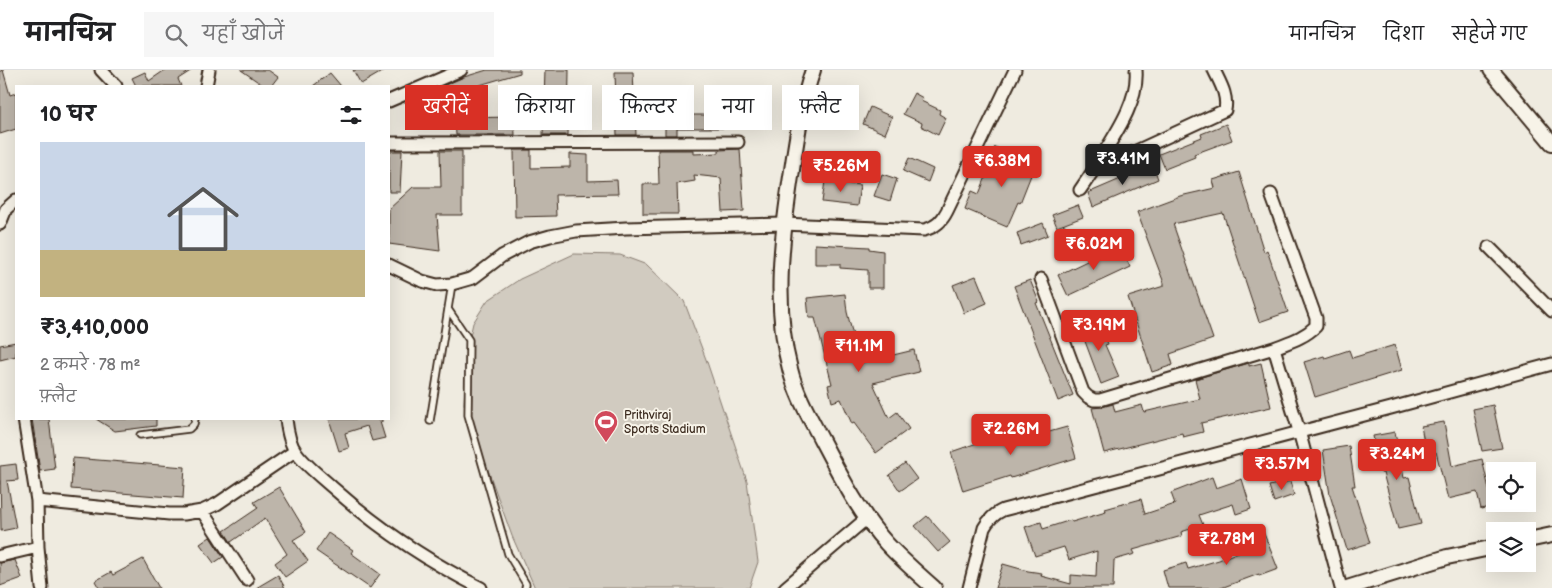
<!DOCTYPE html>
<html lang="hi">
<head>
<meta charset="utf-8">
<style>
	body { margin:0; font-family:"Balsamiq Sans","Playpen Sans Deva",sans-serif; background:#f6f6f6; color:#202124; height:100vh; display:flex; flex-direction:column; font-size:19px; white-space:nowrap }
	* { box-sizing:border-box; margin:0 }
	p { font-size:16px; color:#757577 }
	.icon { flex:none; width:28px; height:28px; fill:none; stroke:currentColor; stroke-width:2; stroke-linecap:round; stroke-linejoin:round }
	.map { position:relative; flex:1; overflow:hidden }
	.panel { position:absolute; left:15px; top:15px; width:375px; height:335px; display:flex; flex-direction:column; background:#fff; border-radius:0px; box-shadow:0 5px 20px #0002 }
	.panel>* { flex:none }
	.guide { position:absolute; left:405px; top:15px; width:475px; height:45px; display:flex; gap:10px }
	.tools { position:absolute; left:1486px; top:392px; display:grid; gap:10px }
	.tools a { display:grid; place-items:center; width:50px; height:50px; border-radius:0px; background:#fff; box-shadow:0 5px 20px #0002; font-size:25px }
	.price { position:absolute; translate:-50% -42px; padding:0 11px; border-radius:5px; background:#d93025; color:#fff; font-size:16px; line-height:32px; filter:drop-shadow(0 1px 2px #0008) }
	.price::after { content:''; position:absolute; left:50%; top:30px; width:15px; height:11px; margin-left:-8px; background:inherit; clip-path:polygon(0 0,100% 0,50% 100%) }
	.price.on { background:#222; color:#fff }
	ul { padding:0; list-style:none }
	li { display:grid; align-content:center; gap:10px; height:265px; padding:0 25px }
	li+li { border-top:1px solid #e0e0e0 }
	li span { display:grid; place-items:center; height:155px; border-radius:0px; color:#555 }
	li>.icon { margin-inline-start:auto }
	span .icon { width:90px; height:90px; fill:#fffc; stroke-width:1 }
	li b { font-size:21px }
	h2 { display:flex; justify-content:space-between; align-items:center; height:60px; padding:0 25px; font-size:21px }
	.chip { padding:0 18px; border-radius:0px; background:#fff; box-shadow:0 5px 20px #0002; font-size:18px; line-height:45px }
	.chip.on { background:#d93025; color:#fff }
	header { display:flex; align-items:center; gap:30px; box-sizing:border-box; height:70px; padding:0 25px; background:#fff; border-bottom:1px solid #e0e0e0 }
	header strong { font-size:24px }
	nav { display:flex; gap:28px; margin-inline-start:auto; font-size:18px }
	.search { width:350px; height:45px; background:#f6f6f6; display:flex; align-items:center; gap:12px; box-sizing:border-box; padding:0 18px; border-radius:0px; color:#757577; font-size:19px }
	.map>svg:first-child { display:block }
	.green { fill:#d1cbc0; stroke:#867a6f }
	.building { fill:#bdb5aa; stroke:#3b2a1e }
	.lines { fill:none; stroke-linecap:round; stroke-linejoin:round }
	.service-casing { stroke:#3b2a1e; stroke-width:9 }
	.minor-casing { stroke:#3b2a1e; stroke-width:15 }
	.tertiary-casing { stroke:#3b2a1e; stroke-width:18 }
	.service { stroke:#f7f3e8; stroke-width:5.5 }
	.minor { stroke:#f7f3e8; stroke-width:11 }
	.tertiary { stroke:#f7f3e8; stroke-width:14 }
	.labels { text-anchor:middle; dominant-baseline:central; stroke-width:4; stroke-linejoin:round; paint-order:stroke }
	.poi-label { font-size:12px; fill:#3b2a1e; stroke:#f7f3e8; text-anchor:start }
</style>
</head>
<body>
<header>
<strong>मानचित्र</strong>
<div class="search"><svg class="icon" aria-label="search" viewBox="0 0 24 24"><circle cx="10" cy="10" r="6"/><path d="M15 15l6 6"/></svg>यहाँ खोजें</div>
<nav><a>मानचित्र</a><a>दिशा</a><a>सहेजे गए</a></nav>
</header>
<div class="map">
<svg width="1552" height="518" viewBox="0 0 1552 518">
	<rect width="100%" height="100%" fill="#efebe0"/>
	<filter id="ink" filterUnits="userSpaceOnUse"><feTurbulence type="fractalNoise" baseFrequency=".02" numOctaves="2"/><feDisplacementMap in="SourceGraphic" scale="10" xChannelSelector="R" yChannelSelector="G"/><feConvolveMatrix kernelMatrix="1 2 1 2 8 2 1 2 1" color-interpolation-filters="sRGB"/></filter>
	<g filter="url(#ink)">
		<!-- green -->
		<path class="green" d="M574 184 620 185 647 195 684 231 707 292 747 411 758 492 749 518H535L512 466 464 334 467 279 473 253 487 231 520 209Z"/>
		<!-- building -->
		<path class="building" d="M3 0 10 25 16 23V59L0 64V1Z
			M165 0H192L178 9 181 16H136L132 8 145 2 149 11Z
			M241 0H268L278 7 271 16H264Z
			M353 0H385L361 14Z
			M487 0H520V3L446 25 443 16 464 7Z
			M545 0H569L568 65H543Z
			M615 2H633L636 65H617Z
			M330 3 341 16H313Z
			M914 23 923 28 921 31 940 40 939 44 946 48 938 65 921 56 922 53 903 44Z
			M870 37 892 47 885 64 863 54Z
			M665 45H728V58H677V65H665Z
			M514 47 515 65H456L455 48Z
			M1226 54 1232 70 1194 84 1195 87 1165 99 1159 84 1202 67 1201 64Z
			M995 77 1035 95 1020 133 1018 132 1007 157 965 139 972 121 979 124 992 92 989 91Z
			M740 79 744 141 723 142 721 108 694 105 695 111 677 114 678 144H643V114H659L658 80H693V84L719 83V80Z
			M514 80H531V98L570 97V84L588 85V111L617 110 618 124 555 125 556 146 515 147Z
			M389 81H402L400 122H389Z
			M440 81H462V145H437L440 181 389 174V139L413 117H441Z
			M909 88 933 99 928 112 903 101Z
			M1153 95 1158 109 1093 137 1088 123Z
			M1239 102 1264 182 1267 180 1288 242 1259 252 1223 143 1173 154 1213 269 1170 284 1173 295 1152 302 1128 227 1164 216V213L1137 142 1180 126 1215 118 1213 110Z
			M882 104 897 109 890 131 874 126Z
			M825 111 860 115 857 136 822 132Z
			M1078 135 1083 147 1057 157 1052 145Z
			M1043 153 1048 165 1021 175 1017 163Z
			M815 174 869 177V179L883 181V218H868V200L840 198V194H815Z
			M1120 175 1130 197 1068 226 1058 205Z
			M976 206 987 233 964 243 953 215Z
			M1030 210 1039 232 1036 233 1073 325 1058 331 1014 216Z
			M845 224 847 242 860 293 914 280 919 302 873 313 889 348 897 342 909 359 876 383 854 353 852 354 841 329 832 332 828 315 832 314 815 248H809L807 228Z
			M1098 251 1108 274 1105 275 1119 307 1101 314 1080 258Z
			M16 272V286L0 290V275Z
			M1395 275 1402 300 1315 327 1304 292 1324 286 1325 288 1349 280 1352 288Z
			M1249 293V296L1261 293 1271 337 1201 353 1203 362 1183 367 1182 363 1104 383 1092 338 1102 337 1113 334 1115 342 1142 335 1144 342 1200 329 1195 309Z
			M1493 335 1502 378 1482 381 1473 339Z
			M32 349H49L55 399 40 401Z
			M96 349H156V356L115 361Z
			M329 349H382V352H380L385 368 372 371 367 356 345 363 349 378 339 381Z
			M1444 352 1452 396 1482 389 1493 436 1481 439 1477 422 1448 429 1436 382 1426 383 1421 356Z
			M1067 357 1076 388 1011 408 1010 406 963 421 951 382 1021 358 1024 369Z
			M1395 362 1404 408 1409 407 1421 454 1398 459 1383 403H1381L1373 366Z
			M1349 376 1355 416H1352L1370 473 1347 480 1330 425 1323 380Z
			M73 388 185 397 183 428 71 419Z
			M905 393 917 409 900 421 889 405Z
			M16 394 18 410 7 411 16 458 1 461 0 396Z
			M1212 407 1216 418 1242 409 1251 439 1236 444 1233 434 1199 445 1203 455 1181 462 1182 466 1133 480 1135 484 1114 490 1113 518H995L1003 494 1028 501 1042 503 1041 506 1071 514V505L1096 507 1097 481 1069 490 1064 477 1035 486 1025 457 1041 452 1043 459 1071 450 1072 452 1106 442 1105 439 1141 429 1145 444 1175 434 1171 423Z
			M1290 411 1294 425 1274 432 1269 416Z
			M279 417 306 462 293 470 308 491 285 507 275 493 287 484 265 448 231 472 224 461 258 438 254 432Z
			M927 446 950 472 938 482 915 456Z
			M1261 456 1278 499 1259 506V504L1221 518H1168L1163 500 1186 493 1188 499 1219 490 1248 478 1242 463Z
			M328 463 353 480 351 483 380 504 370 518 316 481Z
			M210 467 223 487 214 493 200 474Z
			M143 489 159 518H99L95 511 111 502 113 505Z
			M15 490 22 508 0 516V493Z
			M278 505 285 518H256Z"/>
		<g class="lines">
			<!-- service casing -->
			<g class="service-casing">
				<path id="service" d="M448 239 469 270 468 345 508 484 526 514 525 518
					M430 351 452 214
					M140 365 189 359 194 354 195 349"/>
			</g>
			<!-- minor casing -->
			<g class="minor-casing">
				<path id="minor" d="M101 0 116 16
					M206 16 209 0
					M389 31 461 0
					M389 73 738 72
					M1093 101C1110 71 1139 35 1136 0
					M1080 120 1093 101 1225 40C1228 25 1220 13 1214 0
					M0 154 6 139 16 130
					M1489 177 1552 241
					M389 195 422 211 437 215 452 214 473 208 502 186 529 172 550 166 576 161 626 158 783 154 924 160C936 157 942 151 947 141L1015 0
					M1041 209 1083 322 1088 327 1094 330H1100L1274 278C1289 272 1304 268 1316 256V248L1271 124
					M1274 278 1299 361 1341 518
					M24 349 37 431
					M286 349C287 358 290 374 296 382 305 395 320 406 332 417 377 457 427 491 481 518
					M202 441 247 510
					M0 486 38 477
					M42 518 38 477 37 431 169 444H184L202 441 217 434 295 381
					M785 518 867 448
					M969 518 984 458C989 449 994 444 1003 440L1391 338 1552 294"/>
			</g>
			<!-- tertiary casing -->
			<g class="tertiary-casing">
				<path id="tertiary" d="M813 0C802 32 797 66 792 100 782 164 773 236 790 299 796 324 809 346 821 369 840 405 859 443 887 474 902 490 918 504 934 518
					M1491 0 1552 73
					M1528 470 1552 465
					M1347 518 1447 487 1495 477"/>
			</g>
			<!-- service -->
			<use href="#service" class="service"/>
			<!-- minor -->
			<use href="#minor" class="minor"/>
			<!-- tertiary -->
			<use href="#tertiary" class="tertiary"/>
		</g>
	</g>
	<!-- icons -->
	<defs>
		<g id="stadium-pin" transform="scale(1.25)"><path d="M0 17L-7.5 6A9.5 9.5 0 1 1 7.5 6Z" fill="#d1495b" stroke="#f7f3e8"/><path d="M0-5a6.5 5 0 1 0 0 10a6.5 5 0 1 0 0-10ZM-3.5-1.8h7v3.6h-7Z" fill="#fff"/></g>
	</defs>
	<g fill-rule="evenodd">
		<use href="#stadium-pin" x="606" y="352"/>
	</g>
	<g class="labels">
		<!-- poi labels -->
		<g class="poi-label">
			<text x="624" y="345">Prithviraj<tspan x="624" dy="14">Sports Stadium</tspan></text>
		</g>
	</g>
</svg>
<div class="tools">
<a><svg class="icon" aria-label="locate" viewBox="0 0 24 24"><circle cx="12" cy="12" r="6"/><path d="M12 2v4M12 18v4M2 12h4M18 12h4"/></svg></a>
<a><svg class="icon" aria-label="layers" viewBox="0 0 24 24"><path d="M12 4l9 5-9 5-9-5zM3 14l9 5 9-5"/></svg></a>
</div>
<b class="price on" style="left:1123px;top:116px">₹3.41M</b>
<b class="price" style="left:1002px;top:118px">₹6.38M</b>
<b class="price" style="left:841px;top:123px">₹5.26M</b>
<b class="price" style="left:1094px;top:201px">₹6.02M</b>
<b class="price" style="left:1099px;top:282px">₹3.19M</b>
<b class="price" style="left:859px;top:303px">₹11.1M</b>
<b class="price" style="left:1011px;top:386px">₹2.26M</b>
<b class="price" style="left:1397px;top:411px">₹3.24M</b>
<b class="price" style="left:1282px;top:421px">₹3.57M</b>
<b class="price" style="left:1227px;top:496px">₹2.78M</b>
<div class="guide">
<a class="chip on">खरीदें</a>
<a class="chip">किराया</a>
<a class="chip">फ़िल्टर</a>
<a class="chip">नया</a>
<a class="chip">फ़्लैट</a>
</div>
<section class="panel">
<h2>10 घर<svg class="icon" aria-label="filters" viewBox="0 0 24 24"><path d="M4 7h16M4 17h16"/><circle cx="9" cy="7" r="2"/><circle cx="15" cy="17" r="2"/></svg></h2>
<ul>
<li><span style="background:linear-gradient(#c9d6e8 70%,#c2b280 0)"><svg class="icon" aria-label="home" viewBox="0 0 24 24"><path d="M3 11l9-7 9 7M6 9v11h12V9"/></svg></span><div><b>₹3,410,000</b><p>2 कमरे · 78 m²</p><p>फ़्लैट</p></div></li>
</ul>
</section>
</div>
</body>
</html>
